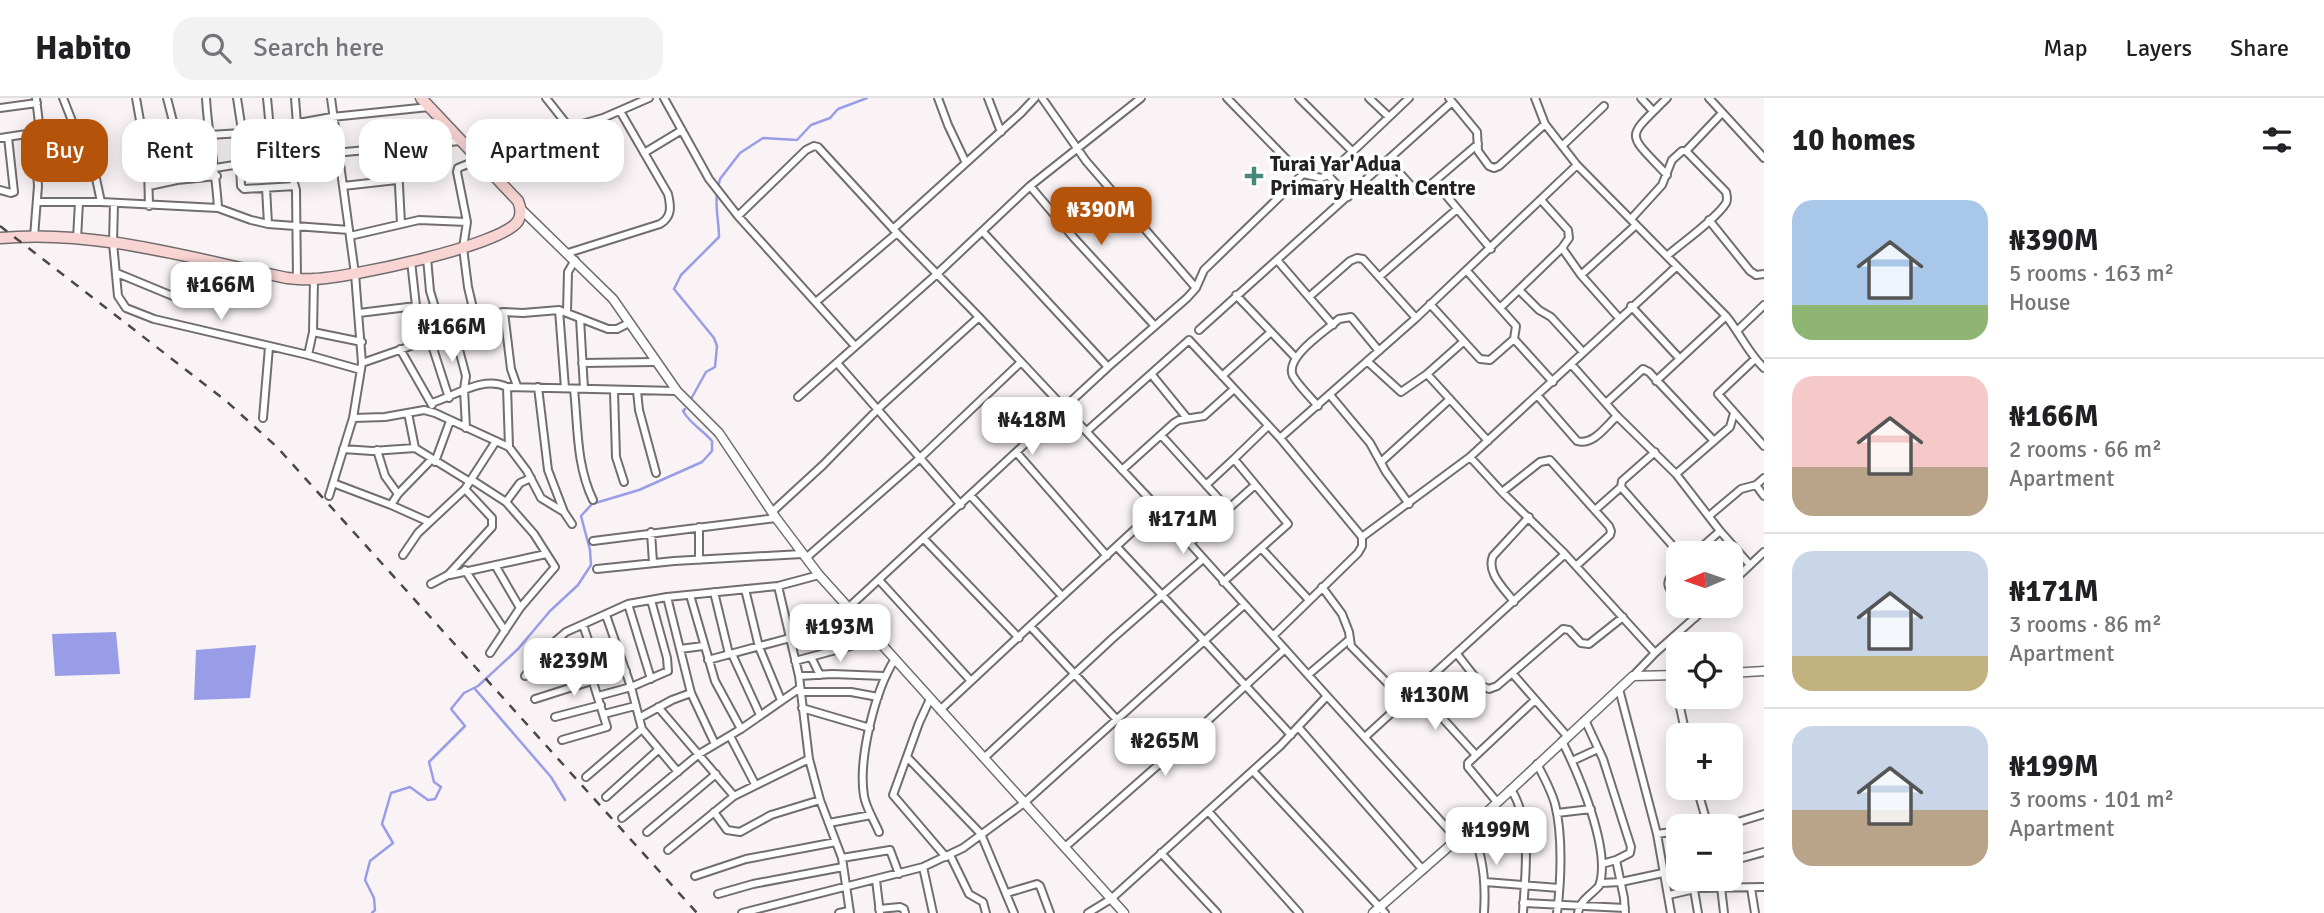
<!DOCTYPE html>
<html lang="en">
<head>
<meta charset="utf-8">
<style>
	body { margin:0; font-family:Signika,sans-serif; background:#f2f2f2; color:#202124; height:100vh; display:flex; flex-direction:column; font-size:26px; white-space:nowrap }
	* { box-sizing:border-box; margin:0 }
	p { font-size:23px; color:#757577 }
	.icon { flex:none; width:38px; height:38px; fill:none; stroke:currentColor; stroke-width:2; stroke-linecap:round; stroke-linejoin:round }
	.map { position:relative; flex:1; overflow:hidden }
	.panel { display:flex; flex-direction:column; background:#fff; width:560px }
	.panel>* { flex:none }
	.hud { position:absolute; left:21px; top:21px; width:665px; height:63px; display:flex; gap:14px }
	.needle { width:46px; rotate:268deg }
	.controls { position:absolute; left:1666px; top:443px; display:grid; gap:14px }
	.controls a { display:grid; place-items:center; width:77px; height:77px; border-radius:14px; background:#fff; box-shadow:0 4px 18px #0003; font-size:35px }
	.price { position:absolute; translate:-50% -60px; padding:0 16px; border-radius:14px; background:#fff; color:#222; font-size:23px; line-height:46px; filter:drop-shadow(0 2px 4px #0008) }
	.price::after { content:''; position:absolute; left:50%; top:42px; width:21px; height:16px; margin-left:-10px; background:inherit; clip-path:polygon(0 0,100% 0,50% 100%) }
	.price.selected { background:#b45309; color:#fff }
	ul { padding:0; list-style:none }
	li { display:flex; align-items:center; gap:21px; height:175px; padding:0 28px }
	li+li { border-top:2px solid #e0e0e0 }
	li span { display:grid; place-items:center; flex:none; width:196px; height:140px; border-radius:21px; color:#555 }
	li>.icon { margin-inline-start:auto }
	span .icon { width:84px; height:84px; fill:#fffc; stroke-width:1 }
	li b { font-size:30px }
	h2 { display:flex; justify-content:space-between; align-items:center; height:84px; padding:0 28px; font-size:30px }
	.chip { padding:0 24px; border-radius:21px; background:#fff; box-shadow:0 4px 18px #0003; font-size:24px; line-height:63px }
	.chip.selected { background:#b45309; color:#fff }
	header { display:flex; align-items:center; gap:42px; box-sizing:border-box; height:98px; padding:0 35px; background:#fff; border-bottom:2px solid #e0e0e0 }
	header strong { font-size:33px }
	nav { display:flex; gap:38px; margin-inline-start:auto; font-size:24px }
	.search { width:490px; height:63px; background:#f2f2f2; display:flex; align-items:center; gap:18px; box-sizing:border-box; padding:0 24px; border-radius:21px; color:#757577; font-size:26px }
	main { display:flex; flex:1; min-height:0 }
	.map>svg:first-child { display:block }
	.water { fill:#999de7 }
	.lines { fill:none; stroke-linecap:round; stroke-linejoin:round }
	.stream { stroke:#999de7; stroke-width:2.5 }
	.minor-casing { stroke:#726d6f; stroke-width:10 }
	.tertiary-casing { stroke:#726d6f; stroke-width:11 }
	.secondary-casing { stroke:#726d6f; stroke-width:13 }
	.minor { stroke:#fff; stroke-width:6 }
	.tertiary { stroke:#fff; stroke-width:8 }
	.secondary { stroke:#f8d5d3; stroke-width:10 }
	.rail { stroke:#494748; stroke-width:2.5; stroke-dasharray:9 9; stroke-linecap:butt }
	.poi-dot { fill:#46897b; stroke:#fff; stroke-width:2.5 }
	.labels { text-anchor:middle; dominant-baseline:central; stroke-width:7; stroke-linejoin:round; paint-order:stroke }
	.poi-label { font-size:21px; font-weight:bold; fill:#242223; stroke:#fff; text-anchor:start }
</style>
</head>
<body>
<header>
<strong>Habito</strong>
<div class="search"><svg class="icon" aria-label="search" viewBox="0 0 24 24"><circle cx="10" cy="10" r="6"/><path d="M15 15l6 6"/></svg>Search here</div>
<nav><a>Map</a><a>Layers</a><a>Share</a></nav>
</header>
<main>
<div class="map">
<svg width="1764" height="815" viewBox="0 0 1764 815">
	<rect width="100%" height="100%" fill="#f9f3f5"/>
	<!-- water -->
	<path class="water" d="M116 534 120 576 55 578 52 536Z
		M256 547 250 600 194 602 196 552Z"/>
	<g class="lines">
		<!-- stream -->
		<path class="stream" d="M718 89 720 81 740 55 763 40 797 42 811 27 830 20 838 11 867 0
			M691 301 706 274 715 269 717 248 714 240 674 191 681 177 719 139C719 124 715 110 717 95
			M475 591 551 679 565 702
			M372 815 375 812 374 800 365 782 370 763 393 745 382 726 391 695 410 689 428 702 435 701 441 689 434 684 429 664 465 628 451 611 464 595 478 588 518 551 550 513 578 487 591 467 590 452 581 418 592 406 639 392 702 364 712 353V343C702 331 691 327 683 313L685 311"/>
		<!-- minor casing -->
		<g class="minor-casing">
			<path id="minor" d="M63 0 74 28 94 71 101 104
				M136 0 148 68 149 108
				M167 0 177 39
				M206 0C208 37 216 73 218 110
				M237 0 247 65
				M267 0 270 31
				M295 0 297 26
				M546 0 569 29
				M664 0 709 81 738 118 855 248
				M938 0 948 27 966 65
				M988 0 1001 34
				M1042 0 1086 63 1196 190
				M1227 0 1293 68 1303 76 1321 80 1328 77 1409 0
				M1299 0 1352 53
				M1369 0 1388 18
				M1449 0 1477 34 1478 53 1489 68 1494 70 1499 68 1545 26
				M1535 0 1545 26 1577 67 1726 218C1740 235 1748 255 1764 270
				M1641 0 1653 13
				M1709 0 1764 60
				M0 10 37 5
				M209 37 242 35 332 19 429 9
				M185 38 191 80
				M0 40 40 34 36 0
				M144 46 208 34
				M1562 48 1604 8
				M397 49 401 126
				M644 55 682 32
				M475 57 603 20 649 0
				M286 59 296 92 297 181
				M1388 62 1415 92 1423 93 1478 46
				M240 67 241 88 244 91 295 88
				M215 70 272 61 460 43
				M1328 77 1348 99
				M1667 77C1626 33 1625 42 1667 0
				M1435 84 1491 151
				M149 88 177 82 217 78
				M343 88 397 82
				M1030 88 1074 140 1154 227
				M266 90 268 126
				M0 92 11 95 14 94 8 39
				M38 104H101L218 110 251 122 268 126 349 132
				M114 105 113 145 118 198 126 210 154 221 308 257 361 272
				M738 118 806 52 814 48 818 49 897 135 979 219
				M1631 121 1662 87 1672 62 1682 53H1686L1722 15
				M1709 122 1750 173 1756 177 1764 176
				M893 131 1021 15 1035 0
				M983 134 1108 269
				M350 138 419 122 467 124
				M34 139 38 88 34 36
				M77 141 79 104
				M1562 150 1581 177 1619 220
				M568 155 660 126C672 119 671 109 668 96L620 13
				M1668 157C1682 145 1717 120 1726 105 1728 101 1727 99 1726 94L1686 53
				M427 160 430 193 443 236
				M1277 162 1333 227
				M411 163 420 244
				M117 175 175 199
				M1581 177 1636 127
				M1379 179 1457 111
				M1519 192 1539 212 1551 219 1583 254
				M1236 197 1295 259
				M1309 199 1350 163 1357 160 1363 161 1416 220
				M817 203 897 135
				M1430 206 1480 261 1490 262 1514 241 1516 228 1467 173
				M1631 208 1680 261
				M1501 209 1562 150 1569 140 1568 132 1541 102
				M559 212 565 290
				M504 214 511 271 517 288
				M567 214 568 174 575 162
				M359 215 416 208
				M475 219 468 189 463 150 467 124 457 74 458 70 478 62
				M580 220 584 291
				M1199 232 1452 4
				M1738 232 1764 207
				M454 233 466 278 464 291 466 330
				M313 234 362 244
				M430 241 449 300
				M1514 241 1553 284
				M400 251 432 307
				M308 257 313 234 314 181
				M1755 261 1718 296 1764 348
				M1367 263 1401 294 1427 276 1488 343
				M362 265 454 233 475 219 504 214 523 215 559 212 608 231H617L629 225
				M582 265 656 264
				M837 265 961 407
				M1571 266 1617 318 1676 376 1720 433 1750 467
				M1427 276 1463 244
				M1152 277 1187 320
				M1222 278 1271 234
				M1656 283 1726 218
				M507 289 509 349
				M538 289 548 372 564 414
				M574 291C578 328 576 367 593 402
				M614 293 616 359 624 384
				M637 293 639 312 656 375
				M1330 297 1370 345 1386 374 1409 406
				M1537 297 1577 343C1593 348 1606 328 1617 318
				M798 299 937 176 1030 88 1141 0
				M431 305C454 299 482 277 507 289L677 293
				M1606 305 1643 271 1649 274 1714 343
				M1318 308C1310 299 1299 288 1293 278 1284 259 1326 233 1339 221L1351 219 1379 253
				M408 315 415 350
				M263 320 269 249
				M353 320 385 319 424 312 435 315 509 349 527 373 541 400 564 414 572 426
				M1087 333 1189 242 1280 340 1362 439
				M1161 337 1228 411
				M1280 340 1416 220 1577 67
				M343 351 372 353 415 350 470 384
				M377 352 385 378 398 396
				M1655 354 1622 383 1621 389 1679 455
				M1017 355 1107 458
				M1470 359 1676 169
				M435 364 450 323
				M1381 364 1450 301
				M1122 372 1174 325 1179 322 1204 318 1234 291
				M1676 376 1730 329 1734 315
				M472 382 506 404 534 436 555 469 520 510 490 555
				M333 385 391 407 429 424
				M1206 387 1234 361
				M1756 387 1764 398
				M1502 394 1540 364 1550 362 1609 428 1611 433 1610 437 1576 468
				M329 398 353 320 362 265 355 176 331 0
				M971 398 1062 498
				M506 404 520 385 531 380
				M391 407 398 396 431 362
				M1595 412 1621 389
				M772 414 823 367 883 306 979 219 1158 410
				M1709 418 1741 391 1756 387 1764 380
				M651 434 653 465
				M924 441 1019 540
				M593 443 776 420
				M1190 445 1255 387
				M1117 449 1162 497 1203 461
				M1261 450 1309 502
				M1695 455 1720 433
				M403 457 418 435 465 391 496 343
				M806 460 920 360 1021 264
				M699 462V429
				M495 467 520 510
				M1678 470C1664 483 1666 489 1678 502
				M597 471 674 463 802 456
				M465 472 505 533
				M450 477 546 456
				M879 482 971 583
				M1223 484 1288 426 1234 361 1268 328
				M1731 485 1764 454
				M431 486 448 477 492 429V420L465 391
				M778 488 799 578 809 661 820 702 842 760 850 815
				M1322 489 1342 516 1349 534 1351 548 1404 602
				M745 491 759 549 781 602
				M714 494 729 556
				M690 497 715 583 741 631
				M667 499 691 595 715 646
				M1514 504C1504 490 1486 475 1493 458L1529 419
				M628 506 651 581
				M1683 508 1695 520
				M848 510 1108 269 1187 200 1196 190 1204 172 1303 76
				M606 517 631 589 642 631
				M1030 528 1158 410 1327 598
				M1273 538 1358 455 1362 448V439L1470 359 1502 394 1565 456
				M680 551 703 548
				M732 556 760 617
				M1457 556 1482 588 1489 591 1497 588 1563 531 1569 532 1581 545 1589 546 1623 519
				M811 559 820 577
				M708 562 790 540
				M795 563 877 541
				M1512 575 1567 638
				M1309 576 1350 541
				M1673 577 1686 637
				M525 578 552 546 566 534 628 506 667 499 778 488 819 477
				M799 578 832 576 884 578
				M1633 578 1655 555 1708 508
				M601 580 626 573
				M1416 591 1475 656
				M1619 591 1657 736 1671 815
				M800 594H851L878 599
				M598 598 631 589 668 573 667 560 651 502
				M535 601 601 580 583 527
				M930 601 919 625 893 697 946 759
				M658 609 734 698
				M802 610 870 630
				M940 612 1030 528 1159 667
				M604 616 635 608
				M555 619 601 607
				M639 620 672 602 691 595
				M1585 622 1603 661 1631 749 1630 755 1616 762 1602 766
				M1299 630 1423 772
				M730 638 755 686
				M1365 639 1565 456 1655 555
				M562 642 607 629 593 584
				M1562 643C1578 675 1612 753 1599 788 1591 797 1580 802 1578 815
				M908 660 981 736 1014 815
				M984 660 1113 540 1162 497 1291 637
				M1572 663 1598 651
				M1537 666C1544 679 1551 692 1555 706 1563 738 1561 783 1557 815
				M1253 673 1385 815
				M586 679 642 631 678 674
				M1697 690 1708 728
				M1511 691C1533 727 1525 775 1523 815
				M606 699 658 652
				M1497 704 1468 669V665L1535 602
				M1208 713 1299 815
				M714 714 727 732 740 734 771 717 820 702
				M1557 715 1591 711
				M622 720 699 656 741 631 800 590
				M829 725 871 717
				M1725 728 1764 716
				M1470 730C1484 756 1486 785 1484 815
				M647 734 716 676
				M879 734C874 722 866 710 864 698 858 661 875 592 895 561
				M1657 736 1678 733
				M1065 749 1190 639 1285 551
				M668 752 734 698 809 661
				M1161 755 1217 815
				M950 757 969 796 983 804 986 815
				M842 760 890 752 899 776
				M1616 762 1624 800 1625 815
				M1731 763 1764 754
				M923 769 933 815
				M695 778 746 761 836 744
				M1692 780 1698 815
				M1720 780 1724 815
				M876 782 880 815
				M1485 784 1559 790
				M1601 785 1621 784 1663 775
				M1751 790 1755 815
				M1007 795 1037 786 1040 788 1050 815
				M718 796 753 786 843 769
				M1669 797 1699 790 1764 789
				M1523 805 1625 810
				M879 811 900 809 904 811 905 815
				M742 815 923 769 963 750 1024 705 1244 507
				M839 815 849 813
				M1088 815 1111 801 1280 648 1327 598 1457 741"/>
		</g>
		<!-- tertiary casing -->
		<g class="tertiary-casing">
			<path id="tertiary" d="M521 111 613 201 677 293 719 335 776 420 819 477 1124 815
				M1731 575 1764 573
				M1373 815 1470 730 1633 578 1678 577"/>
		</g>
		<!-- secondary casing -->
		<g class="secondary-casing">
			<path id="secondary" d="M0 140C96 131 193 161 287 180 296 181 305 182 314 181 347 180 502 148 518 123 522 116 521 110 518 103L421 0"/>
		</g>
		<!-- minor -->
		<use href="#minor" class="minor"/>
		<!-- tertiary -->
		<use href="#tertiary" class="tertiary"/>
		<!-- secondary -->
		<use href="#secondary" class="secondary"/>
		<!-- rail -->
		<path class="rail" d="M0 128 225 302 277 349 697 815"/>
	</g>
	<!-- markers -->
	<path class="poi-dot" d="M1250.5 67.5h7v7h7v7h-7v7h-7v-7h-7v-7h7z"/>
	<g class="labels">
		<!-- poi labels -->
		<g class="poi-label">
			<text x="1270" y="66">Turai Yar'Adua<tspan x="1270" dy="24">Primary Health Centre</tspan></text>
		</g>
	</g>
</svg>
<div class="controls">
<a><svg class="needle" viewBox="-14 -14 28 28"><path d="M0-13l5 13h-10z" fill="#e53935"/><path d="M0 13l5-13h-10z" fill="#757577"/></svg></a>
<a><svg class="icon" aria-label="locate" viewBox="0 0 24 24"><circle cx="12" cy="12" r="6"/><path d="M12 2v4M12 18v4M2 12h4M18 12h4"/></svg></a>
<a>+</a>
<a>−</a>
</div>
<b class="price selected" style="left:1101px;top:149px">₦390M</b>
<b class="price" style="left:221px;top:224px">₦166M</b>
<b class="price" style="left:452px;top:266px">₦166M</b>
<b class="price" style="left:1032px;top:359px">₦418M</b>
<b class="price" style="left:1183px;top:458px">₦171M</b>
<b class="price" style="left:840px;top:566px">₦193M</b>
<b class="price" style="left:574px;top:600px">₦239M</b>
<b class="price" style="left:1435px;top:634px">₦130M</b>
<b class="price" style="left:1165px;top:680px">₦265M</b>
<b class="price" style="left:1496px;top:769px">₦199M</b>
<div class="hud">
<a class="chip selected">Buy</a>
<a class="chip">Rent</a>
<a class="chip">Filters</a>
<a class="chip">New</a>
<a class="chip">Apartment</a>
</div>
</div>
<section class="panel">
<h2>10 homes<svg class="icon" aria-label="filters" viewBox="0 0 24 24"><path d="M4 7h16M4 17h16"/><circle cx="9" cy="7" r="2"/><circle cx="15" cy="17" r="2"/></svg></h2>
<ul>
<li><span style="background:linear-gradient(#a9c7e8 75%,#8fb573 0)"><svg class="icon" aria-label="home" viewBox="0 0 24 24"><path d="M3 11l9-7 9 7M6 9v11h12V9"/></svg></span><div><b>₦390M</b><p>5 rooms · 163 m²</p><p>House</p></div></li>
<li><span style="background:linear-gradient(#f6c9c9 65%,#b9a48a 0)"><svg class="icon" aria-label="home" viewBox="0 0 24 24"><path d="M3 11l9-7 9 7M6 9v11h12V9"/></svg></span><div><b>₦166M</b><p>2 rooms · 66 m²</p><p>Apartment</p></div></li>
<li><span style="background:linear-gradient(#c9d6e8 75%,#c2b280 0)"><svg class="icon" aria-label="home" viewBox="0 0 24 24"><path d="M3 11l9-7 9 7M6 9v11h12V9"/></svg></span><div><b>₦171M</b><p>3 rooms · 86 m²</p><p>Apartment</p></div></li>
<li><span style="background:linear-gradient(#c9d6e8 60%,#b9a48a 0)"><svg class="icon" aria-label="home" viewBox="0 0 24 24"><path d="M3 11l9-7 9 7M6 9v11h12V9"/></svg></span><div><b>₦199M</b><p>3 rooms · 101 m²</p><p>Apartment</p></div></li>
</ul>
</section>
</main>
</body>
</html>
